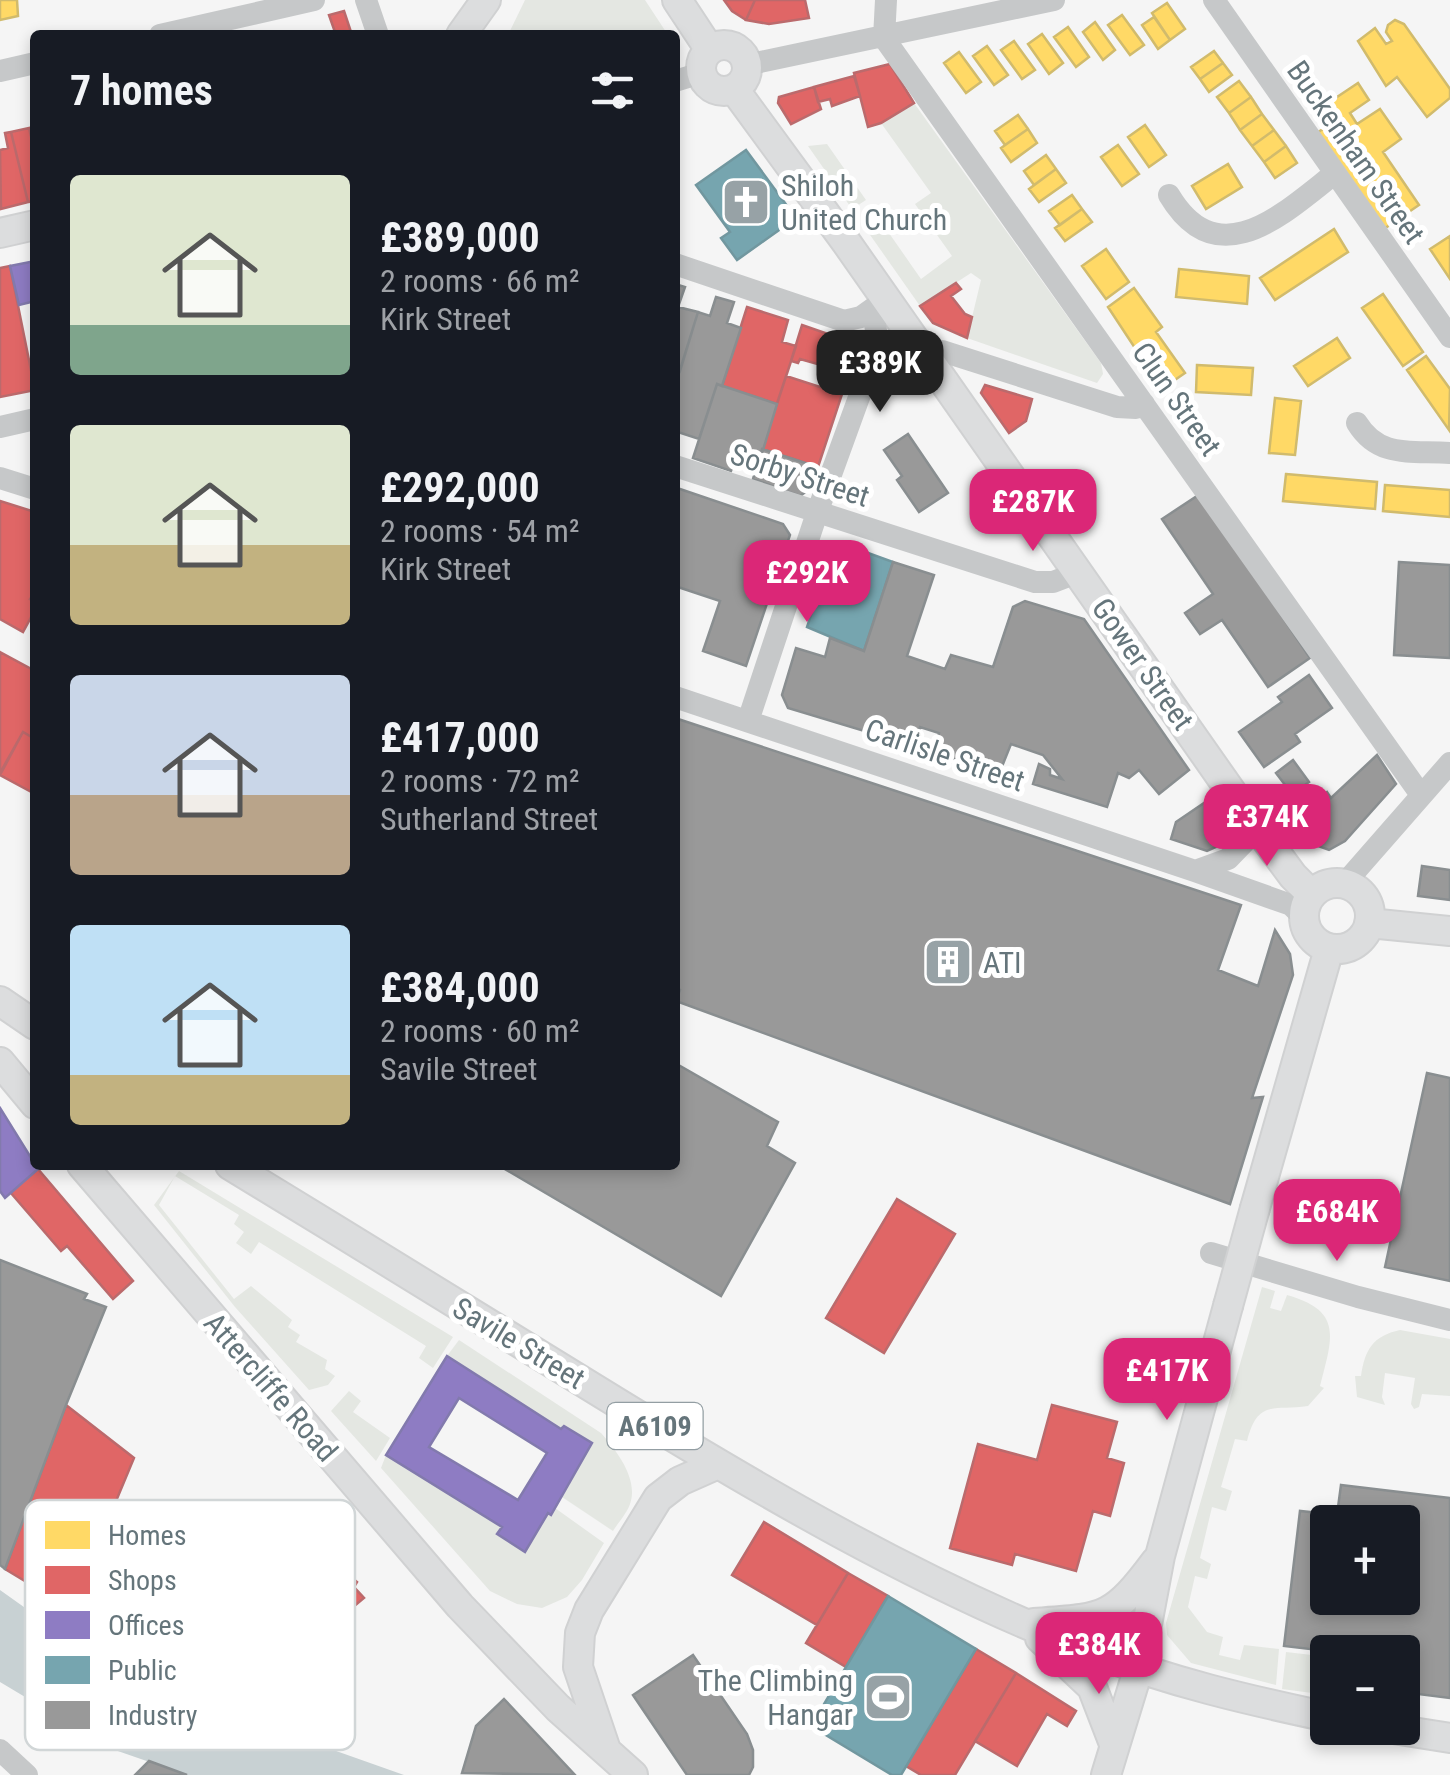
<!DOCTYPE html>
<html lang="en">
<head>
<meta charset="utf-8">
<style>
	body { margin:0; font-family:"Roboto Condensed",sans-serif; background:#20242c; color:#f1f3f6; height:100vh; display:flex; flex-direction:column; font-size:38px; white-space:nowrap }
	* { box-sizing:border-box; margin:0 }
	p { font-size:32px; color:#9ea1a6 }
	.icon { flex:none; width:55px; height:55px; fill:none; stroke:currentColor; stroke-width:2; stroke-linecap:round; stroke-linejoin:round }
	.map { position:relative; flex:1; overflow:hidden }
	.sheet { position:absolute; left:30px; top:30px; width:650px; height:1140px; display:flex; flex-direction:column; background:#171b24; border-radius:10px; box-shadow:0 5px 15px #0003 }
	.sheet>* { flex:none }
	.controls { position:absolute; left:1310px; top:1505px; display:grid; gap:20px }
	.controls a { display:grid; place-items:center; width:110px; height:110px; border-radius:10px; background:#171b24; box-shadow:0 5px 15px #0003; font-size:50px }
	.price { position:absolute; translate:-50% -85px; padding:0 22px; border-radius:20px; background:#db2777; color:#fff; font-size:32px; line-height:65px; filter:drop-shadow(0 2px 5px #0008) }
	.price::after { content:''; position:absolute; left:50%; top:60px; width:30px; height:22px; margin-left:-15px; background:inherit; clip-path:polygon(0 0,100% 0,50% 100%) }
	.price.on { background:#222; color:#fff }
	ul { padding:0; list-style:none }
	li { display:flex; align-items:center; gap:30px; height:250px; padding:0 40px }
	li span { display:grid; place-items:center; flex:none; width:280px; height:200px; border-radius:10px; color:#555 }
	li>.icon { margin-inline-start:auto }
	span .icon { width:120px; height:120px; fill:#fffc; stroke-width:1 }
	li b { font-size:42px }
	h2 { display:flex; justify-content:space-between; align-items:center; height:120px; padding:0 40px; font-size:42px }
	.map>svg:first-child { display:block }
	.green { fill:#e4e7e2 }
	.water { fill:#c8d1d3 }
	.homes { fill:#ffd966; stroke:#d1bb6c; stroke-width:2.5 }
	.shops { fill:#e06666; stroke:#bb6a6c; stroke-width:2.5 }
	.offices { fill:#8e7cc3; stroke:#827aad; stroke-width:2.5; fill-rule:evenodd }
	.public { fill:#76a5af; stroke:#71979f; stroke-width:2.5 }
	.industry { fill:#999; stroke:#898e90; stroke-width:2.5; fill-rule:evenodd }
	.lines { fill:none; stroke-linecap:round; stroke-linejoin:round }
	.major-casing { stroke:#d0d1d2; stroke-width:32 }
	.minor { stroke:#c6c8c9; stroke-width:22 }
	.major { stroke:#dcddde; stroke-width:28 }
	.major-bridge-casing { stroke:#d0d1d2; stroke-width:32; stroke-linecap:butt }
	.major-bridge { stroke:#dcddde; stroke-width:28 }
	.labels { text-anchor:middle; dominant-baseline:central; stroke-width:10; stroke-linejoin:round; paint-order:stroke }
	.shield { fill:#fff; stroke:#939ea3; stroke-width:2.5 }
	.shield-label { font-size:28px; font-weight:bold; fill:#65757b }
	.street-label { font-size:30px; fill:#65757b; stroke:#fff }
	.poi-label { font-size:30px; fill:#65757b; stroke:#fff; text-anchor:start }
	.key { fill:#fff; stroke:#d1d6d7; stroke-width:2.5 }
	.key-label { font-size:28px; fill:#65757b }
</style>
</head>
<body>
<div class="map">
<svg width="1450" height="1775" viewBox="0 0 1450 1775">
	<rect width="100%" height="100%" fill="#f5f5f5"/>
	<!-- green -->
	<path class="green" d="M525 0H645L668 35H508Z
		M914 103 1101 363 1103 374 1097 383 967 338 981 280 971 273 920 306 861 222 875 213 921 279 952 256 915 204 931 193 881 123Z
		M827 144 866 200 852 209 808 146Z
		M179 1171 453 1337 433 1368 419 1358 426 1346 259 1242 251 1254 236 1243 244 1232 234 1224 239 1215 175 1176 159 1205 234 1299 251 1286 292 1320 288 1327 300 1335 296 1342 327 1360 325 1369 335 1376 328 1385 309 1390 235 1307 154 1205Z
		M1262 1287 1275 1291 1270 1308 1281 1311 1287 1295C1344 1311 1332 1338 1320 1386L1324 1388 1308 1406C1273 1411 1258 1399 1247 1441L1235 1439 1221 1487 1232 1491 1226 1511 1212 1507 1200 1558 1211 1564 1207 1579 1195 1576 1188 1607 1207 1632 1223 1637 1219 1655 1240 1660 1244 1645 1279 1649 1276 1685 1191 1663 1167 1635 1166 1623Z
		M1400 1330 1450 1339V1396L1422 1394 1419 1407 1414 1409 1411 1404 1415 1378 1385 1373 1382 1397 1385 1405 1357 1397 1355 1376H1361C1365 1349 1373 1336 1400 1330Z
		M459 1340 601 1433C616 1450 639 1479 630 1504 627 1513 618 1523 613 1531L562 1497 570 1484 564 1426 561 1429 447 1356Z
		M349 1391 361 1401 353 1412 390 1438 376 1461 331 1411Z
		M386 1455 502 1527 497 1535 524 1551 548 1513 551 1514 555 1508 604 1543 582 1580 567 1597 542 1608 517 1604 490 1591 381 1468Z
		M1286 1652 1312 1655 1311 1683 1327 1685V1695L1282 1689Z"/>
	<!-- water -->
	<path class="water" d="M0 1590 52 1627 192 1708 221 1719 274 1729 404 1775H187L112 1749 0 1682Z"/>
	<!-- homes -->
	<path class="homes" d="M0 0H17L18 16 0 20Z
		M1167 3 1185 29 1170 40 1152 13Z
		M1122 15 1144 45 1130 55 1108 25Z
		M1154 17 1170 40 1158 49 1142 25Z
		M1395 20 1404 24 1450 89V98L1427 117 1397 77 1386 86 1358 41 1375 28 1386 44 1392 41 1386 32 1388 25Z
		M1095 22 1115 50 1103 60 1083 32Z
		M1068 27 1089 57 1076 67 1054 37Z
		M1042 34 1063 63 1049 74 1028 44Z
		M1014 41 1035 70 1022 79 1001 50Z
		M987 46 1008 75 994 85 973 56Z
		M1214 51 1223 63 1200 79 1191 67Z
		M959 52 981 82 966 93 944 63Z
		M1223 63 1232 75 1209 92 1200 79Z
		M1239 81 1251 97 1229 113 1217 97Z
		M1358 83 1369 100 1350 113 1357 124 1380 109 1401 139 1383 152 1419 205 1381 231 1315 134 1326 127 1316 111Z
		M1251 97 1262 114 1240 130 1229 113Z
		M1262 114 1274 130 1252 146 1240 130Z
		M1018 115 1028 129 1005 145 995 131Z
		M1145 125 1166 155 1149 167 1128 137Z
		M1028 129 1037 143 1011 162 1001 148Z
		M1274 130 1286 146 1264 162 1252 146Z
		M1118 145 1139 174 1122 186 1101 157Z
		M1286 146 1297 163 1275 178 1264 162Z
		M1046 155 1056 169 1034 185 1024 171Z
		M1228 164 1242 187 1206 209 1192 186Z
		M1056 169 1066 183 1039 202 1029 189Z
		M1072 195 1082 209 1060 225 1049 211Z
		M1082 209 1092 222 1065 241 1055 228Z
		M1334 229 1348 252 1275 300 1260 278Z
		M1450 236V279L1430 249Z
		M1106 249 1129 282 1106 299 1082 266Z
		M1179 269 1249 276 1247 304 1176 297Z
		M1134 288 1162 327 1156 332 1185 373 1169 384 1165 378 1158 383 1108 307Z
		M1383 294 1423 352 1403 366 1362 308Z
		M1337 338 1350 358 1308 386 1294 366Z
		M1426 356 1450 389 1449 430 1407 370Z
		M1197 365 1253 368 1251 395 1196 392Z
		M1275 398 1301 401 1295 455 1269 453Z
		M1286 474 1377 482 1375 509 1283 501Z
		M1385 485 1450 490V517L1383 511Z"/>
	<!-- shops -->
	<path class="shops" d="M724 0H755L746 20 732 11Z
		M755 0H805L809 18 769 24 746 20Z
		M344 11 352 35H336L329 15Z
		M890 64 914 103 881 123 868 127 854 73Z
		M854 76 860 96 832 106 830 99 818 102 814 87Z
		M814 87 821 109 791 124 778 103 779 97Z
		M29 128 35 154V201L28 202 11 132Z
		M11 132 28 202 1 209 0 150 8 148 5 133Z
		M10 266 35 390 0 397V268Z
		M956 283 961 289 951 296 965 314 972 317 967 338 933 323 920 306Z
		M747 307 788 320 782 342 796 346 777 404 722 386Z
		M802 325 831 335 821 365 800 359 798 363 791 361Z
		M786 376 842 394 818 467 762 449Z
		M985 385 1032 399 1026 421 1009 433 981 393Z
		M0 501 35 512V592L30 599 35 602V610L23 632 0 619Z
		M0 652 35 671V739L23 732 0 773Z
		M23 732 35 739V794L0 775Z
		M38 1169 133 1281 113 1299 67 1246 61 1251 10 1192Z
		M897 1199 955 1234 884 1353 826 1318Z
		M66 1405 134 1458 71 1609 5 1569Z
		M1052 1405 1117 1422 1107 1458 1124 1463 1110 1516 1093 1511 1076 1571 1015 1554 1012 1565 950 1548 978 1444 1037 1460Z
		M764 1522 848 1573 817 1625 732 1575Z
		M287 1523 357 1582 354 1587 364 1598 328 1628 286 1707 234 1685 227 1694 71 1609 88 1570 193 1629Z
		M848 1573 888 1596 846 1667 806 1643Z
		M976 1649 1016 1673 955 1775H921L906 1766Z
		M1016 1673 1076 1711 1067 1726 1047 1714 1017 1766 975 1741Z"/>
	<!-- offices -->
	<path class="offices" d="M35 261V301L19 305 10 266Z
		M0 1108 38 1169 5 1198 0 1191Z
		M447 1356 561 1429 564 1426 592 1443 551 1515 548 1513 525 1552 497 1534 502 1527 386 1455ZM459 1398 547 1453 518 1500 429 1447Z"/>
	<!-- public -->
	<path class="public" d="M746 150 796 218 737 260 721 238 730 232 696 185Z
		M846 545 893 562 864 651 807 627 832 552Z
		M888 1596 976 1649 901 1775H892L811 1726Z"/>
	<!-- industry -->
	<path class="industry" d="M675 284 685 287 678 307 698 312 680 371 675 369Z
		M716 297 734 302 727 323 741 328 722 386 717 384 699 439 675 431V386L698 312 710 316Z
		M717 384 777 404 760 460 737 452 731 471 693 458Z
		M908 434 948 493 919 512 897 480 902 476 884 450Z
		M762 449 818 467 812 487 800 496 753 479Z
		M677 488 783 524 790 535 746 666 703 651 720 601 675 586Z
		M1200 494 1310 658 1268 687 1222 620 1200 634 1185 613 1213 594 1162 519Z
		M893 562 934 575 907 656 945 669 951 655 993 667 1013 607 1025 601 1084 619 1189 770 1159 794 1139 770 1129 778 1118 773 1107 807 1033 784 1039 764 1050 769V775L1062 779 1043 755 1011 744 999 774 935 753 939 733 920 727 914 746 788 708 782 695 796 648 825 657 830 638 864 651Z
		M1399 562 1450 565V658L1394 655Z
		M1309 675 1332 708 1295 734 1300 742 1264 767 1239 732 1282 702 1278 697Z
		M675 718 1241 905 1218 970 1258 986 1275 930 1290 954 1293 975 1252 1098 1263 1097 1230 1204 676 1001 680 990 675 986Z
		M1377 755 1396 784 1345 841 1329 850 1304 841 1291 821 1327 792 1331 798Z
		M1293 760 1309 782 1292 794 1276 773Z
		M1207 801 1225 824 1226 834 1218 846 1207 851 1171 839 1176 822Z
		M1422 866 1450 870V900L1418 896Z
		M675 1063 778 1122 767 1146 795 1163 721 1296 498 1165H675Z
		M1427 1073 1450 1078V1281L1385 1267Z
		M0 1260 87 1294 84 1299 106 1307 66 1405 5 1569 0 1565Z
		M1341 1485 1450 1498V1698L1402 1692V1652H1328V1683L1315 1682 1319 1650 1284 1646 1300 1511 1337 1515ZM1328 1522H1402V1598H1328Z
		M693 1655 747 1734 753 1750V1767L749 1775H687L633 1695Z
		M504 1699 575 1775 462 1773 476 1726Z
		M149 1761 187 1775H135Z"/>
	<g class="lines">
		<!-- major casing -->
		<g class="major-casing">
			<path id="major" d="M677 0 710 50
				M461 35 486 0
				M701 68a23 23 0 1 1 46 0a23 23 0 1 1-46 0Z
				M734 89 846 242 1242 807 1293 876 1311 894
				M0 233 35 225
				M1304 916a33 33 0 1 1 66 0a33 33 0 1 1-66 0Z
				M1369 923 1450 931
				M0 1001 35 1025
				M0 1062 35 1104
				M82 1165 460 1606 558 1708 633 1775
				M230 1165C353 1240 476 1316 598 1391 757 1489 920 1585 1094 1652 1170 1682 1248 1700 1328 1717
				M1255 1208 1329 949
				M1034 1623C1105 1618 1112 1620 1156 1561
				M1040 1638 1092 1687 1114 1744
				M1387 1728 1450 1738
				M605 1747 578 1667 580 1633 589 1610 658 1498 680 1481 716 1465
				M1106 1775 1139 1667 1160 1556 1228 1306"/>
		</g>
		<!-- minor -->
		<path class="minor" d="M366 0 378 35
			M886 0 884 38 1421 795
			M1214 0 1450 337
			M160 35 314 0
			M746 65 1054 0
			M0 71 35 63
			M675 81 701 73
			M1169 195C1218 277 1284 213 1334 174
			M675 264 844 321 861 317 882 302
			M928 360 942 351 1117 407 1136 408 1144 404
			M1357 423C1379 459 1412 450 1450 453
			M0 427 35 419
			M675 466 1035 582H1053L1079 572
			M0 478 35 489
			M675 697 1195 871 1291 905 1303 917
			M748 721 817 513 878 345 873 309
			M1195 871 1228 859 1258 828
			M1345 883 1450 763
			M1211 1253 1358 1297 1450 1320
			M0 1750 27 1775"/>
		<!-- major -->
		<use href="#major" class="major"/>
		<!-- major-bridge casing -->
		<g class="major-bridge-casing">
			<path id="major-bridge" d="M1228 1306 1255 1208"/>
		</g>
		<!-- major-bridge -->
		<use href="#major-bridge" class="major-bridge"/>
	</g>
	<!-- icons -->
	<defs>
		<g id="church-square" transform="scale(2.5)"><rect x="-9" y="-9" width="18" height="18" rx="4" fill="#97a2a6" stroke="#fff"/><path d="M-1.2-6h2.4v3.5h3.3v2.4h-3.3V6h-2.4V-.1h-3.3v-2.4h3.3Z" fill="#fff"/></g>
		<g id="building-square" transform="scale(2.5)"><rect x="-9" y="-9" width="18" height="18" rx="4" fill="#97a2a6" stroke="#fff"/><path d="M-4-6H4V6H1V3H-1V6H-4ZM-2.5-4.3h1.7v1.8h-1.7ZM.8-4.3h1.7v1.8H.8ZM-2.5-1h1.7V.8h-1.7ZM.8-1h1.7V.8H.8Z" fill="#fff"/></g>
		<g id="stadium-square" transform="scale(2.5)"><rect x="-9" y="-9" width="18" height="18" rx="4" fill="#97a2a6" stroke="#fff"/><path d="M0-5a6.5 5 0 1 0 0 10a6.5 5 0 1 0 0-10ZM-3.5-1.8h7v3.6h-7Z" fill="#fff"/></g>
	</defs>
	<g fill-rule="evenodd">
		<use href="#church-square" x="746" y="202"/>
		<use href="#building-square" x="948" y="962"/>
		<use href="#stadium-square" x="888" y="1697"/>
	</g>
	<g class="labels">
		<!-- shield labels -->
		<rect class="shield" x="607.5" y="1403" width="95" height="46" rx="8"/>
		<g class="shield-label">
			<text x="655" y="1426">A6109</text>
		</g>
		<!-- street labels -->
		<g class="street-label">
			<text transform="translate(1356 152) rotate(55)">Buckenham Street</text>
			<text transform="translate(1177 399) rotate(55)">Clun Street</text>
			<text transform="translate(800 475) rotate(18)">Sorby Street</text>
			<text transform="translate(1143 664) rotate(55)">Gower Street</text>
			<text transform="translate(945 755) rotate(19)">Carlisle Street</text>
			<text transform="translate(519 1343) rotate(31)">Savile Street</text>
			<text transform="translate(271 1387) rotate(49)">Attercliffe Road</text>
		</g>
		<!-- poi labels -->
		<g class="poi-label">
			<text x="781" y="185">Shiloh<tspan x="781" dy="34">United Church</tspan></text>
			<text x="983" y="962">ATI</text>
			<text x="853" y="1680" text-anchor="end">The Climbing<tspan x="853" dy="34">Hangar</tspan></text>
		</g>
	</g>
	<!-- legend -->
	<rect x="25" y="1500" width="330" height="250" rx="15" class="key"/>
	<rect x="45" y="1521" width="45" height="28" fill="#ffd966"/>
	<rect x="45" y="1566" width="45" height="28" fill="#e06666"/>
	<rect x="45" y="1611" width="45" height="28" fill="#8e7cc3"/>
	<rect x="45" y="1656" width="45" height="28" fill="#76a5af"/>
	<rect x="45" y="1701" width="45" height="28" fill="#999"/>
	<g class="key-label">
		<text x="108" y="1545">Homes</text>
		<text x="108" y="1590">Shops</text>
		<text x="108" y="1635">Offices</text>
		<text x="108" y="1680">Public</text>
		<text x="108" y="1725">Industry</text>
	</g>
</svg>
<div class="controls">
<a>+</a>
<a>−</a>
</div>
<b class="price on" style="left:880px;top:415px">£389K</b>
<b class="price" style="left:1033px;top:554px">£287K</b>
<b class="price" style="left:807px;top:625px">£292K</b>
<b class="price" style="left:1267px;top:869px">£374K</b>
<b class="price" style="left:1337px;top:1264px">£684K</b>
<b class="price" style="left:1167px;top:1423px">£417K</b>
<b class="price" style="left:1099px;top:1697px">£384K</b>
<section class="sheet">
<h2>7 homes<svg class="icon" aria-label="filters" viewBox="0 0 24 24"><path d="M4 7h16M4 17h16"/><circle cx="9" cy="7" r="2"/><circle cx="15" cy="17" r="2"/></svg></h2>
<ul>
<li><span style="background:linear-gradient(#dfe7d0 75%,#7fa58c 0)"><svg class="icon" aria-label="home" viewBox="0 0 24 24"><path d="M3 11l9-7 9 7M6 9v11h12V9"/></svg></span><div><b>£389,000</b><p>2 rooms · 66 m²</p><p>Kirk Street</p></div></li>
<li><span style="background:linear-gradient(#dfe7d0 60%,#c2b280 0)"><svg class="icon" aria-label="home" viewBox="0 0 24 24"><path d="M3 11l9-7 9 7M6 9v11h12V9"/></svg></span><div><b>£292,000</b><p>2 rooms · 54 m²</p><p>Kirk Street</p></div></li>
<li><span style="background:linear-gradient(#c9d6e8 60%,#b9a48a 0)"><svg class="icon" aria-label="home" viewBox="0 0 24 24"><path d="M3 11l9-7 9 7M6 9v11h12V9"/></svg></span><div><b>£417,000</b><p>2 rooms · 72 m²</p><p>Sutherland Street</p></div></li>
<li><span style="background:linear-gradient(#bfe0f5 75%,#c2b280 0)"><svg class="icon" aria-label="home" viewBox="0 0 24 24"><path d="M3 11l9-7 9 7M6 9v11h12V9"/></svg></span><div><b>£384,000</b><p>2 rooms · 60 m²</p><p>Savile Street</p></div></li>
</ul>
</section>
</div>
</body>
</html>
